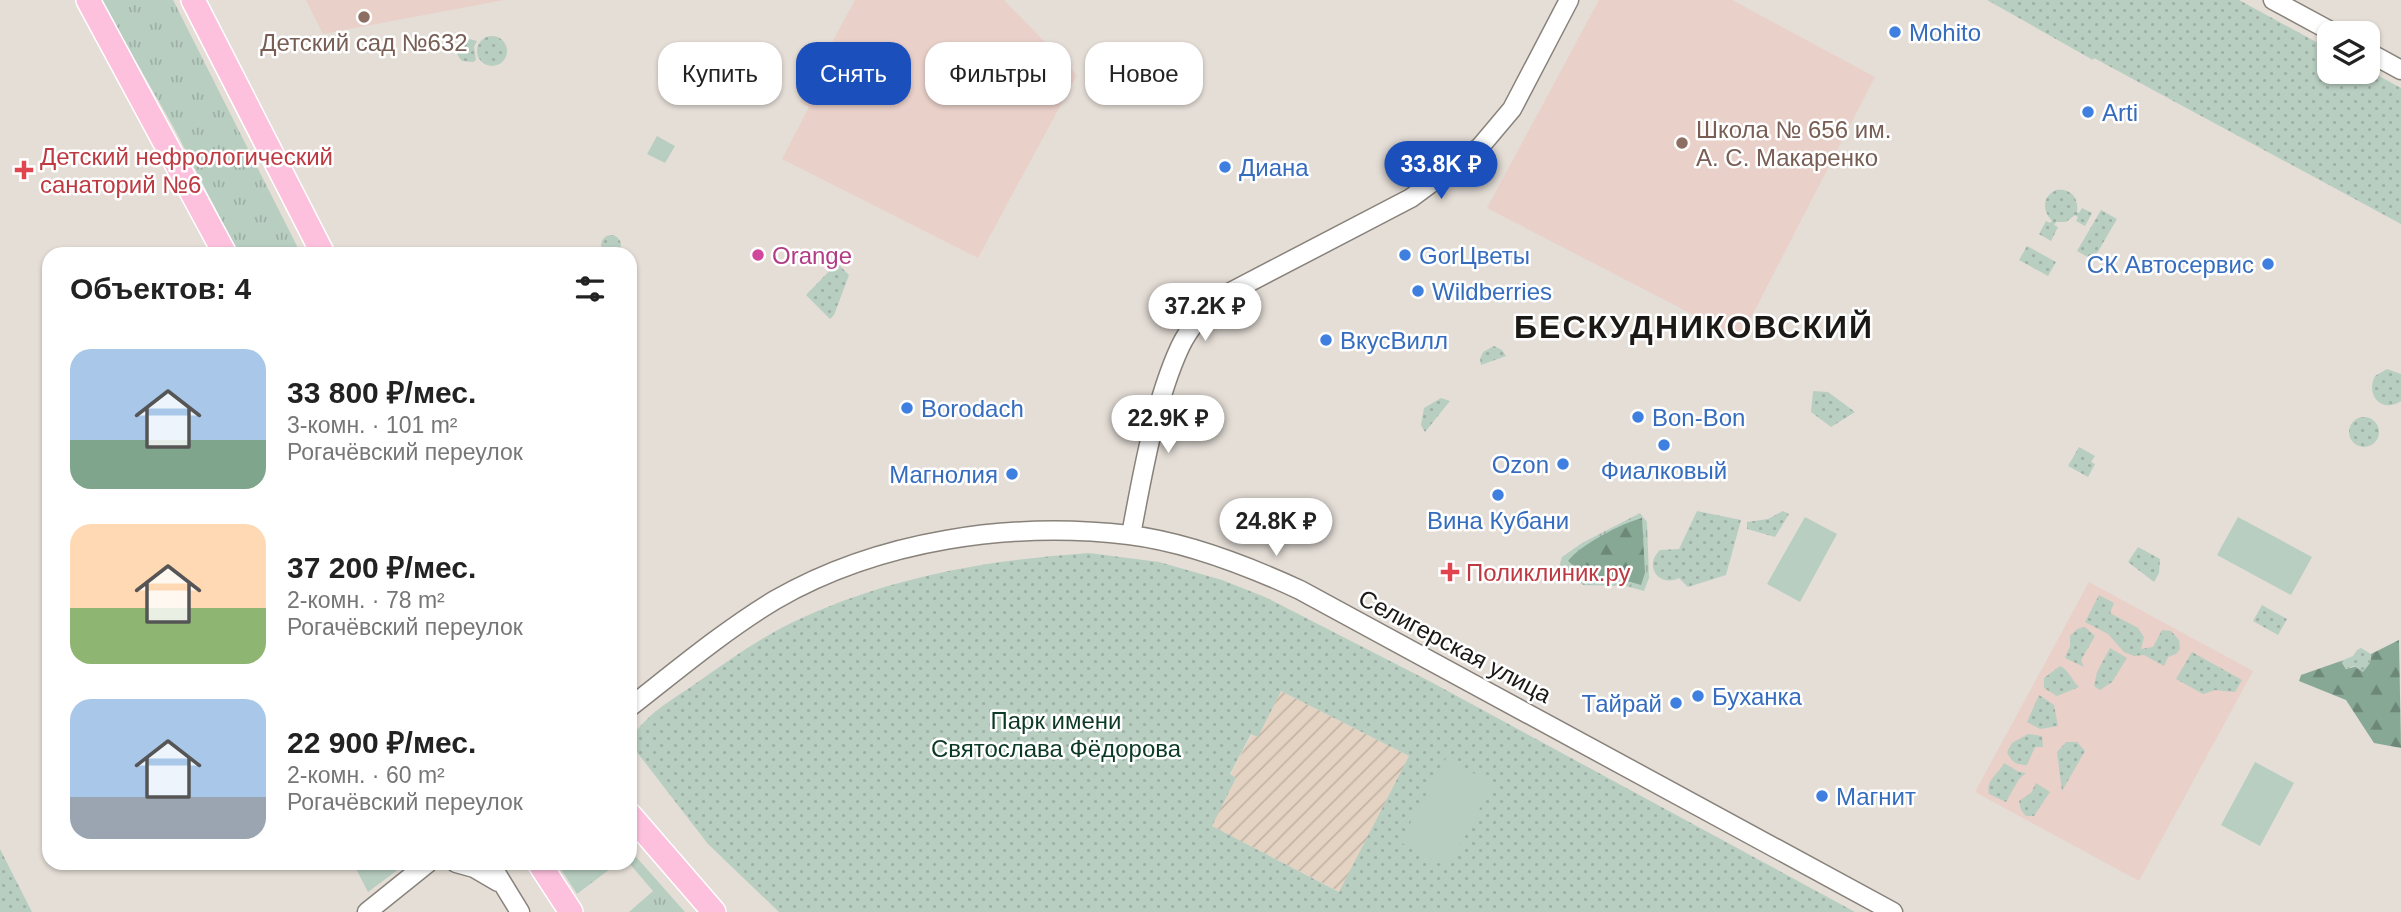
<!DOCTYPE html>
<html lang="ru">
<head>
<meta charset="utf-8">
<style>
	body { margin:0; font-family:Helvetica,sans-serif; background:#f2f2f2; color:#222; height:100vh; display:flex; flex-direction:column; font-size:26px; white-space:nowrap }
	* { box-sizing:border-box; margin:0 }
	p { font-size:23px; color:#767676 }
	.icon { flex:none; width:38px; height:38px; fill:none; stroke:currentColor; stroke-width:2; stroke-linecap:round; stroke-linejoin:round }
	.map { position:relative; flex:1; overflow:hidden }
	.sheet { position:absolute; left:42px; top:247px; width:595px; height:623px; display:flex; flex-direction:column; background:#fff; border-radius:21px; box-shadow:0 2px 5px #0004 }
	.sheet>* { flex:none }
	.banner { position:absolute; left:658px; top:42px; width:665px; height:63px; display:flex; gap:14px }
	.tools { position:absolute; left:2317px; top:21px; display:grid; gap:14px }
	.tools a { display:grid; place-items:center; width:63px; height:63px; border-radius:14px; background:#fff; box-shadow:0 2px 5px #0004; font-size:35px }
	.price { position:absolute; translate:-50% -60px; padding:0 16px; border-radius:24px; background:#fff; color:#222; font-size:23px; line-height:46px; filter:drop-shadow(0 2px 4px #0008) }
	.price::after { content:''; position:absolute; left:50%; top:42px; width:21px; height:16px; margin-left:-10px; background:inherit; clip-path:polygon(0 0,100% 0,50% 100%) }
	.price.current { background:#1a4fbc; color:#fff }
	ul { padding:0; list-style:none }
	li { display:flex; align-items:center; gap:21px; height:175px; padding:0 28px }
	li span { display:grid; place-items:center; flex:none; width:196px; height:140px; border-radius:21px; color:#555 }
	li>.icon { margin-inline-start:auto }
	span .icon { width:84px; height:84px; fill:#fffc; stroke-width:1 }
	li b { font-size:30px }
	h2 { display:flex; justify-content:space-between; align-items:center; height:84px; padding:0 28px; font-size:30px }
	.tag { padding:0 24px; border-radius:21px; background:#fff; box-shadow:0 2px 5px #0004; font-size:24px; line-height:63px }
	.tag.current { background:#1a4fbc; color:#fff }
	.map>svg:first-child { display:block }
	.industrial { fill:url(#industrial-furrows) }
	.education { fill:#e9d0c9 }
	.grass { fill:url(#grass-tufts) }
	.forest { fill:url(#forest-firs) }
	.park { fill:url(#park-dots); fill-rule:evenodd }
	.pitch { fill:#b8cec1 }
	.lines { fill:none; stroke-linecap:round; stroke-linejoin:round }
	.minor-casing { stroke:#88827b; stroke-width:21 }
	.major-casing { stroke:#fff; stroke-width:26 }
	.minor { stroke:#fff; stroke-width:18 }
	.major { stroke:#fdc1de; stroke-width:23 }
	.education-dot { fill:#8d6e63; stroke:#fff; stroke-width:2.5 }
	.shop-dot { fill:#3f7fe0; stroke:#fff; stroke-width:2.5 }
	.health-dot { fill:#e0444e; stroke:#fff; stroke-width:2.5 }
	.hotel-dot { fill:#d1479c; stroke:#fff; stroke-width:2.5 }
	.labels { text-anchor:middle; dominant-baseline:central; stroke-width:5; stroke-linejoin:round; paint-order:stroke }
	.shop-label { font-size:24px; fill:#366cbe; stroke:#fff; text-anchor:start }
	.education-label { font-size:24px; fill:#785e54; stroke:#fff }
	.health-label { font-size:24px; fill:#be3a42; stroke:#fff; text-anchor:start }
	.hotel-label { font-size:24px; fill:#b23c85; stroke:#fff; text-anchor:start }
	.street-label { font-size:24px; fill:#1b1816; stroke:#fff }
	.park-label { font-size:24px; fill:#0b3925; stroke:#fff }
	.district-label { font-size:32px; font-weight:bold; letter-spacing:2px; fill:#1b1816; stroke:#fff }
</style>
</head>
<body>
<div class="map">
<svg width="2401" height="912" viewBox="0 0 2401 912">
	<defs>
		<pattern id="industrial-furrows" width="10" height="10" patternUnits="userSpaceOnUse" patternTransform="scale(1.75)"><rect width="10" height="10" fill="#e4d3c2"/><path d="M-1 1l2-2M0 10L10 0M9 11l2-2" fill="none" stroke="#c3b4a6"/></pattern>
		<pattern id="grass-tufts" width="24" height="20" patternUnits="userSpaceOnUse" patternTransform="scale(1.75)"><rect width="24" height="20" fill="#b8cec1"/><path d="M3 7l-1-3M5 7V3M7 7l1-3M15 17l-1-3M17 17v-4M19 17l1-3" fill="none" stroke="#9eb0a5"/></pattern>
		<pattern id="forest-firs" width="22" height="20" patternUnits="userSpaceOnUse" patternTransform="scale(1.75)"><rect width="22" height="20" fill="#86a895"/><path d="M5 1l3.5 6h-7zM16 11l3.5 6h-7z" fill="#6d8879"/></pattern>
		<pattern id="park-dots" width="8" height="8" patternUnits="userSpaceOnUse" patternTransform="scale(1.75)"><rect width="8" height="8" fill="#b8cec1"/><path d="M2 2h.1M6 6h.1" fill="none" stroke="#9eb0a5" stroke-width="1.8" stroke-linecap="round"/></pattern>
	</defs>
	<rect width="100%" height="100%" fill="#e5ded7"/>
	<!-- industrial -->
	<path class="industrial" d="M1281 691 1409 756 1340 892 1211 826 1236 778 1230 775 1252 734 1258 736Z"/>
	<!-- education -->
	<path class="education" d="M306 0H504L323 34Z
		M855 0H1004L1077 75 978 258 782 159 809 107 800 102Z
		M1599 0H1732L1875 77 1740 339 1487 208Z
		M2089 582 2253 671 2139 881 1975 792Z"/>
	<!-- grass -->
	<path class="grass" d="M101 0H173L301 254H239L174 128Z
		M1640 513 1647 522 1649 578 1644 591 1626 586 1583 585 1559 567 1562 557 1582 543Z
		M630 850 685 912H629L653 891 629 863Z
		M353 863H407L368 892Z
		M557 863H618L577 894Z"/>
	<!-- forest -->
	<path class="forest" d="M1642 518 1645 573 1641 585 1613 577 1588 579 1568 561C1580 545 1622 523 1642 518Z
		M2399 640 2401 748 2374 743 2346 700 2299 681 2301 675 2341 661 2346 669 2370 663 2371 654Z"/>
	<!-- park -->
	<path class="park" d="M1987 0H2239L2329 49V72L2368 70 2401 88V224L2094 58 2093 60Z
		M477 51a15 15 0 1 1 30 0a15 15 0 1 1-30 0Z
		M465 38 477 41 474 47 476 60 473 62 462 61C454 53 455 44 465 38Z
		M2056 190C2071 188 2079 198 2077 212L2079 213 2082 208 2092 213 2085 226 2076 221 2078 217 2075 215 2066 222H2056L2054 225 2058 227 2051 241 2039 234 2046 221 2050 223 2052 221C2042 210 2042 197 2056 190Z
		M2101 210 2117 219 2093 260 2077 251Z
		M601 245a10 10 0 1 1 20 0a10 10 0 1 1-20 0Z
		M2027 246 2056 262 2048 276 2019 260Z
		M837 263 849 275 834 315 830 319 806 295Z
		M1494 346 1502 350 1506 356 1481 365 1480 359 1483 352Z
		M2387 369 2401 374V401C2382 414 2365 395 2375 376Z
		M1813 391 1828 392 1855 412 1831 427 1811 412Z
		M1441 398 1450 401 1425 432 1421 425 1424 408Z
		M2349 432a15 15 0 1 1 30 0a15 15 0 1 1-30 0Z
		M2079 447 2095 456 2091 462 2095 464 2088 477 2068 466Z
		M1697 511 1741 520 1726 575 1688 587 1679 578C1659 588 1643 566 1660 550L1679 549Z
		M1783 511 1789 514 1775 537 1747 529V522L1768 519Z
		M2138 547 2160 559 2159 573 2154 582 2128 562Z
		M1089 553 1159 562 1222 580 1265 597 1431 682 1855 912H779L708 844 633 747 631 740C644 715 672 700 695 684 729 660 765 634 804 617 896 576 989 560 1089 553ZM1281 691 1409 756 1339 892 1212 826 1236 778 1230 774 1251 734 1258 737Z
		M2099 595 2114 603 2110 613 2138 628 2144 637 2141 649 2153 647 2162 630 2171 631 2179 640 2180 649 2176 654 2168 657 2164 666 2144 655 2134 656 2124 652 2108 634 2085 622Z
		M2262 605 2287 619 2278 635 2253 621Z
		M2085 627 2095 636 2081 660 2084 667 2065 658 2070 646V636L2077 629Z
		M2110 648 2127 658 2112 682 2100 690 2094 686 2097 672Z
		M2361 648 2371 654 2370 663 2363 672 2354 666 2346 669 2341 661 2353 656 2357 650Z
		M2192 652 2242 680 2235 692 2215 690 2203 694 2176 679Z
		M2060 666C2070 671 2071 680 2079 687L2057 696 2044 688V678Z
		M2039 695 2054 705 2058 726 2040 729 2027 722Z
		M2028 734 2042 736 2043 747H2035L2027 765C2015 765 2012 762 2007 752L2012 743Z
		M2066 742H2077L2085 751 2062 791 2057 752Z
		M2004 763 2019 772 2026 773 2019 779 2006 802 1989 794C1985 780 1998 775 2004 763Z
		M2036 783 2050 792 2034 816H2026L2021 810 2019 801 2031 793Z
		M0 849 32 912H0Z"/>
	<!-- pitch -->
	<path class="pitch" d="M657 136 675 146 665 163 647 154Z
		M1805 517 1837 534 1800 602 1767 584Z
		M2238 517 2312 557 2291 595 2217 555Z
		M1446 758 1493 784 1448 868 1400 842Z
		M2255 762 2294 783 2260 846 2221 825Z"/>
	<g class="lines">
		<!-- minor casing -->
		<g class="minor-casing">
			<path id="minor" d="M2273 0 2334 33
				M2368 52 2401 70
				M1131 535C1142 476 1155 401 1180 347 1189 328 1205 310 1221 297L1411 198 1480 147 1512 109 1569 0
				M630 707C676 671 725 630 775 600 879 540 1011 521 1129 535 1187 542 1248 566 1300 590L1893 912
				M456 863 474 868 498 882
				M490 863 520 912
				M367 912 428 863"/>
		</g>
		<!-- major casing -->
		<g class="major-casing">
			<path id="major" d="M88 0 225 254
				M193 0 323 254
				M630 815 714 912
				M539 863 571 912"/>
		</g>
		<!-- minor -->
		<use href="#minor" class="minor"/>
		<!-- major -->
		<use href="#major" class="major"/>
	</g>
	<!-- markers -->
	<g class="education-dot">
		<circle cx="364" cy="17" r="7"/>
		<circle cx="1682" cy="143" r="7"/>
	</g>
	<g class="shop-dot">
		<circle cx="1895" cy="32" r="7"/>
		<circle cx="2088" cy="112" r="7"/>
		<circle cx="1225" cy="167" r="7"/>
		<circle cx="1405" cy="255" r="7"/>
		<circle cx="2268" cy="264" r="7"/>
		<circle cx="1418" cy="291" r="7"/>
		<circle cx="1326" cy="340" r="7"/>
		<circle cx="907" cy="408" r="7"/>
		<circle cx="1638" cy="417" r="7"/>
		<circle cx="1664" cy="445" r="7"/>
		<circle cx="1563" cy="464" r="7"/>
		<circle cx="1012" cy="474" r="7"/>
		<circle cx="1498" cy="495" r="7"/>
		<circle cx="1698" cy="696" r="7"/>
		<circle cx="1676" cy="703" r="7"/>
		<circle cx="1822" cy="796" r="7"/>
	</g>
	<g class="health-dot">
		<path d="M20.5 159.5h7v7h7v7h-7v7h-7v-7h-7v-7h7z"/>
		<path d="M1446.5 561.5h7v7h7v7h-7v7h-7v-7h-7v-7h7z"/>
	</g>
	<circle class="hotel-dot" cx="758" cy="255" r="7"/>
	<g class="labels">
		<!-- shop labels -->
		<g class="shop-label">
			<text x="1909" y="32">Mohito</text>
			<text x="2102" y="112">Arti</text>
			<text x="1239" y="167">Диана</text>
			<text x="1419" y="255">GorЦветы</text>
			<text x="2254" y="264" text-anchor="end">СК Автосервис</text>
			<text x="1432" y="291">Wildberries</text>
			<text x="1340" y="340">ВкусВилл</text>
			<text x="921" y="408">Borodach</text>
			<text x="1652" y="417">Bon-Bon</text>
			<text x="1549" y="464" text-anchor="end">Ozon</text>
			<text x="1664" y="470" text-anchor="middle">Фиалковый</text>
			<text x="998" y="474" text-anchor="end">Магнолия</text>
			<text x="1498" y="520" text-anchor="middle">Вина Кубани</text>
			<text x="1712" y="696">Буханка</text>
			<text x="1662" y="703" text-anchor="end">Тайрай</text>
			<text x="1836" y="796">Магнит</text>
		</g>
		<!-- education labels -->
		<g class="education-label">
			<text x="364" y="42">Детский сад №632</text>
			<text x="1696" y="129" text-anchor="start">Школа № 656 им.<tspan x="1696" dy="28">А. С. Макаренко</tspan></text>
		</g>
		<!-- health labels -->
		<g class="health-label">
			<text x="40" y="156">Детский нефрологический<tspan x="40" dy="28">санаторий №6</tspan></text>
			<text x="1466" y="572">Поликлиник.ру</text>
		</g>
		<!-- hotel labels -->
		<g class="hotel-label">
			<text x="772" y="255">Orange</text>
		</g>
		<!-- street labels -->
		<g class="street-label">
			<text transform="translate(1455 646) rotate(28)">Селигерская улица</text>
		</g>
		<!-- park labels -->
		<g class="park-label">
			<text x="1056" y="720">Парк имени<tspan x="1056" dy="28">Святослава Фёдорова</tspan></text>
		</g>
		<!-- district labels -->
		<g class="district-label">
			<text x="1694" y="327">БЕСКУДНИКОВСКИЙ</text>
		</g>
	</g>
</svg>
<div class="tools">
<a><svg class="icon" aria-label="layers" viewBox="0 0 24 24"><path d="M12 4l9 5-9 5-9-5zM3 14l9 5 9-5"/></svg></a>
</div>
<b class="price current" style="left:1441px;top:201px">33.8K ₽</b>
<b class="price" style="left:1205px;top:343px">37.2K ₽</b>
<b class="price" style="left:1168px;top:455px">22.9K ₽</b>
<b class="price" style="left:1276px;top:558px">24.8K ₽</b>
<div class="banner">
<a class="tag">Купить</a>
<a class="tag current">Снять</a>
<a class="tag">Фильтры</a>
<a class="tag">Новое</a>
</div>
<section class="sheet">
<h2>Объектов: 4<svg class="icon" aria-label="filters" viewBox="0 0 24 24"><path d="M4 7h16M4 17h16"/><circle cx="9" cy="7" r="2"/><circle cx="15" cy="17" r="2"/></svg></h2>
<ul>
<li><span style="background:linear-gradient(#a9c7e8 65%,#7fa58c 0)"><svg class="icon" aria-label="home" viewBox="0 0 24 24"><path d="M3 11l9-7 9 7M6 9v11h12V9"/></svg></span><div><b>33 800 ₽/мес.</b><p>3-комн. · 101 m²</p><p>Рогачёвский переулок</p></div></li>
<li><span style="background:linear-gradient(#ffd9b3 60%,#8fb573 0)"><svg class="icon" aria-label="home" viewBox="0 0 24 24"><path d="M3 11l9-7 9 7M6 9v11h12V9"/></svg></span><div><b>37 200 ₽/мес.</b><p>2-комн. · 78 m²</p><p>Рогачёвский переулок</p></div></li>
<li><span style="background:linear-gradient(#a9c7e8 70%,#9aa5b1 0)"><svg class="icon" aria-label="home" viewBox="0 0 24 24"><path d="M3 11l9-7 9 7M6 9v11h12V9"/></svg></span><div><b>22 900 ₽/мес.</b><p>2-комн. · 60 m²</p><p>Рогачёвский переулок</p></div></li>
</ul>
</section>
</div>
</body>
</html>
